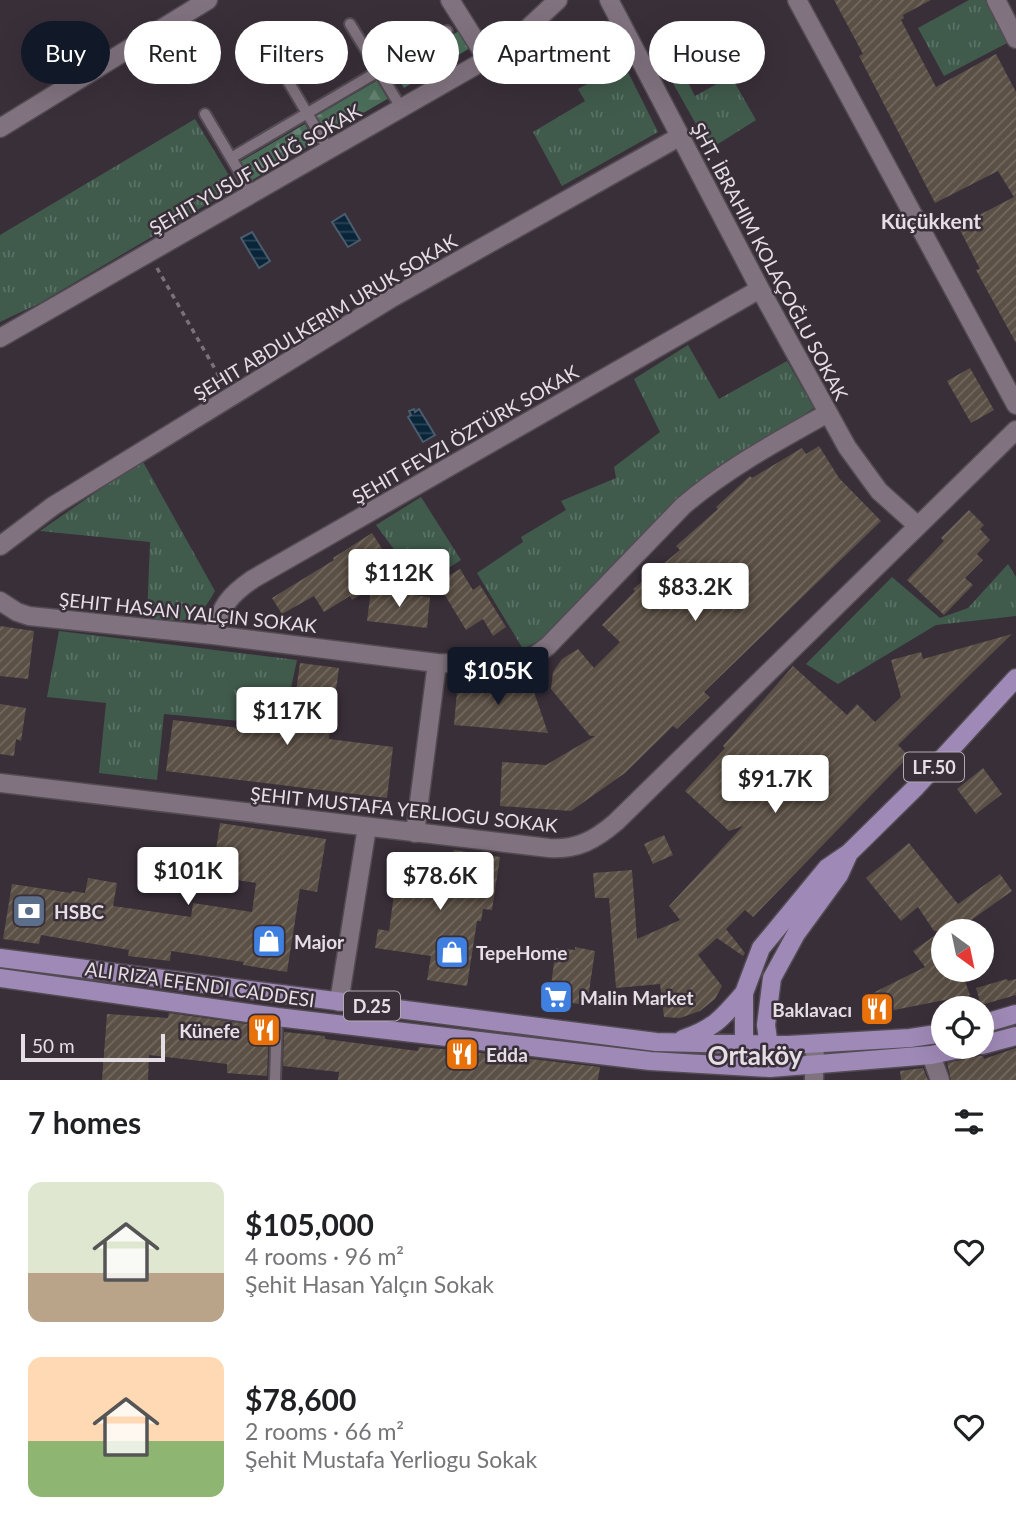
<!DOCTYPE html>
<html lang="en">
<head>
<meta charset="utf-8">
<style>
	body { margin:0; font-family:Lato,sans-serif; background:#f2f2f2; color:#202124; height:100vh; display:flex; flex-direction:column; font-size:26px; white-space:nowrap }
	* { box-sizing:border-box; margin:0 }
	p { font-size:23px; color:#757577 }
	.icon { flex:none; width:38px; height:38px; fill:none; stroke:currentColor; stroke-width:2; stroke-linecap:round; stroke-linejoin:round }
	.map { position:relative; height:1080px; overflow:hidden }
	.side { display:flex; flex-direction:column; background:#fff; flex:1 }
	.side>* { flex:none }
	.top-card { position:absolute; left:21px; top:21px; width:975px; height:63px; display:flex; gap:14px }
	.needle { width:46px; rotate:147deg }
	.controls { position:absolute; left:931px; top:919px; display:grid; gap:14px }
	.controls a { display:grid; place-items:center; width:63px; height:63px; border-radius:50%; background:#fff; box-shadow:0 7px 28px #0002; font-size:35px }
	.scale { position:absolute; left:21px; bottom:18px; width:144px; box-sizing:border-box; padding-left:7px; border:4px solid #e5dee4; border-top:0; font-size:19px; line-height:24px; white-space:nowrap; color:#e5dee4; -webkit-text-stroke:5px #392f39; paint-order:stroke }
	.price { position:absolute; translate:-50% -60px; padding:0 16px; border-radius:7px; background:#fff; color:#222; font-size:23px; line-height:46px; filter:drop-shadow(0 2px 4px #0008) }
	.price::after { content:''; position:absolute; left:50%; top:42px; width:21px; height:16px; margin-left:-10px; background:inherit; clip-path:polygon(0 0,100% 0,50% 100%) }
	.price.active { background:#111827; color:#fff }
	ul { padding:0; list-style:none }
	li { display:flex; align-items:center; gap:21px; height:175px; padding:0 28px }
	li span { display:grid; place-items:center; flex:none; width:196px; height:140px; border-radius:14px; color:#555 }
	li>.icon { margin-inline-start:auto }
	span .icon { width:84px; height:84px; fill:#fffc; stroke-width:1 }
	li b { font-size:30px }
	h2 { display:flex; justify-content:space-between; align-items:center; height:84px; padding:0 28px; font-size:30px }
	.tag { padding:0 24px; border-radius:32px; background:#fff; box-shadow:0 7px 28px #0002; font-size:24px; line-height:63px }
	.tag.active { background:#111827; color:#fff }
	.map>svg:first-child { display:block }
	.grass { fill:url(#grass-tufts) }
	.forest { fill:url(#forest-firs) }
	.water { fill:url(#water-rules); stroke:#4b5c6d; stroke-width:2 }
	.building { fill:url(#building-hatch) }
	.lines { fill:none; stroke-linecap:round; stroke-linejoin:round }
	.lane-casing { stroke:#534b53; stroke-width:14 }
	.street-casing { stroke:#534b53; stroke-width:21 }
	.primary-casing { stroke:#534b53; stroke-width:21 }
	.path { stroke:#7a717a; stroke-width:3.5; stroke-dasharray:5 5; stroke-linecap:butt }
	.lane { stroke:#80737f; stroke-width:10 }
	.street { stroke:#80737f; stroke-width:18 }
	.primary { stroke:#9f8ab7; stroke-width:18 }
	.labels { text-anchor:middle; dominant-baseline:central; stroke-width:5; stroke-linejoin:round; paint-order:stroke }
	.shield { fill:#392f39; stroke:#b1aab1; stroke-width:2 }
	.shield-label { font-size:18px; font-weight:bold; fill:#e5dee4 }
	.street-label { font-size:19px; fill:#e5dee4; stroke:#392f39 }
	.poi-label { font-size:19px; font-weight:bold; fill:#e5dee4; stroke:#392f39; text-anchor:start }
	.neighbourhood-label { font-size:21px; font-weight:bold; fill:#e5dee4; stroke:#392f39 }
	.district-label { font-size:26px; font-weight:bold; fill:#e5dee4; stroke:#392f39 }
</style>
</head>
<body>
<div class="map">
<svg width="1016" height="1080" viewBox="0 0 1016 1080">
	<defs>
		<pattern id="grass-tufts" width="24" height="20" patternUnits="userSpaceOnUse" patternTransform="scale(1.75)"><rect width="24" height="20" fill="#405b4c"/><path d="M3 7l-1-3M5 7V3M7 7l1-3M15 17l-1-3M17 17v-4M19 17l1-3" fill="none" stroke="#5b7266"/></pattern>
		<pattern id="forest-firs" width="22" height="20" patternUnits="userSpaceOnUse" patternTransform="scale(1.75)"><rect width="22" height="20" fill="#4a6d59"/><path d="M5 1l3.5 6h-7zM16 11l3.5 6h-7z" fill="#648171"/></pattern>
		<pattern id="water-rules" width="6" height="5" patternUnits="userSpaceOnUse" patternTransform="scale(1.75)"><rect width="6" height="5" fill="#09253a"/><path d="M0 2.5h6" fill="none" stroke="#2d4456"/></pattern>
		<pattern id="building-hatch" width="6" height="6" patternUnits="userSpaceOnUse" patternTransform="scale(1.75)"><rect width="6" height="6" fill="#5b5045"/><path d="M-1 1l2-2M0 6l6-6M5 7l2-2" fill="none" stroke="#726960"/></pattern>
	</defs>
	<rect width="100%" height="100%" fill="#392f39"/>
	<!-- grass -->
	<path class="grass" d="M969 0H986L1009 42 944 76 918 28Z
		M675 58 695 96 731 76 756 120 710 149 661 62Z
		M624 64 658 132 562 186 533 132 585 101 578 89Z
		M195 119 236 187 40 303 0 322V235Z
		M688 345 719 399 787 361 814 408 695 487 547 637 523 649 477 573 523 542 521 537 566 510 561 501 616 478 614 467 660 432 634 379Z
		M142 460 215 591C196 626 184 622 147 618L150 542 40 531Z
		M421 497 461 560 421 586 376 525Z
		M1008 564 1016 577V616L936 625 838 684 806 664 892 577 940 618 968 608Z
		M59 631 297 660 283 725 164 714 157 780 99 773 106 703 47 697Z"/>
	<!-- forest -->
	<path class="forest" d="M459 31 470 48 404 88 393 70Z
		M378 80 389 98 322 137 311 119Z
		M305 124 315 142 249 182 238 163Z"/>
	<!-- water -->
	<path class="water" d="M345 214 360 240 348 247 332 222Z
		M252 232 270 261 259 268 241 238Z
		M414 409 415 412 419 409 435 435 423 442 408 417 411 415 409 411Z"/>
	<!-- building -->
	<path class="building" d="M834 0H931L903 15 904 18 901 20 936 87 996 54 1016 92V343L976 270 980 269 958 226 1014 197 998 171 935 203 859 56 863 54Z
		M970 368 994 410 971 423 947 381Z
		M819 446 839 478 881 521 704 692 710 697 677 729 673 726 625 773 571 811 500 806 502 762 546 765 595 736H590L551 689 553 672 562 659 578 649 594 668 620 642 602 625 635 591 633 589 680 550 676 546 718 509 716 507 750 476 752 478 802 448 806 454Z
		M969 510 984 525 980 529 990 540 977 554 983 560 965 578 973 585 944 615 907 580 944 541 941 538Z
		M372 533 397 572 352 600 350 596 324 612 314 596 282 614 272 598 334 560 333 558Z
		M460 569 473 590 480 585 506 627 493 636 483 619 466 630 440 587V581Z
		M371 590 430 597 427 628 367 621Z
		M0 626 34 631 28 679 0 676Z
		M1012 634 898 745 909 756 753 917 745 910 726 929 745 953 743 956 717 938 698 955 722 986 715 999 700 1011 680 1018 664 1017 660 984 616 988 609 898H595L593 873 632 870 637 939 680 920 669 906 743 826 729 831 685 791 725 748 723 746 793 666 847 715 857 704 875 722 901 697 891 660 921 652 923 659Z
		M300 663 339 668 329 739 393 747 387 798 166 771 173 720 290 734Z
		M458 680 532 686 548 733 454 725Z
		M0 704 26 708 21 741 16 739 14 756 0 754Z
		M983 768 1002 794 976 814 957 789Z
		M220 823 326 839 317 892 300 889 287 972 243 965 244 962 171 951 170 961 128 956 129 950 41 935 39 944 3 939 12 884 71 893 72 891 85 893 88 878 117 883 113 906 191 917 193 903 252 912 256 883 212 876Z
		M664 835 673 855 653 864 644 844Z
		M909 843 958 904 1000 874 1012 891 967 923 973 931H943V970H961L970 995 864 1016 865 997 925 967 913 951 941 931H934L918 907 901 921 866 878Z
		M454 850 500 857 492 910 483 909 481 921H477L467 986 427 980 431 956 375 948 378 929 389 931 395 887 387 886 391 860 451 868Z
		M575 947 595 951 587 1005 549 1000 556 948 575 950Z
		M1007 979 1008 981 1016 979V995L981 1005 976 988Z
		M169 1013 269 1027 267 1076 227 1073V1064L149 1055 148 1080H102L107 1014 168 1018Z
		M284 1032 325 1036V1039L418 1051 419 1047 464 1051 600 1067 598 1080H338L339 1072 283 1066Z
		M1016 1048V1080H951L947 1063 979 1056H983L984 1059Z
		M923 1068 928 1080H901L900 1071Z"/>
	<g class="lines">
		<!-- lane casing -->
		<g class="lane-casing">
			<path id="lane" d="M350 24 402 109
				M279 66 329 150
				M205 114 253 195
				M231 158 447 31
				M275 1080 277 1017"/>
		</g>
		<!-- street casing -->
		<g class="street-casing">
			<path id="street" d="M450 0 487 59
				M609 0 760 289 847 447 879 491 918 526
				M797 0 1016 405
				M996 0 1016 39
				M0 128 208 0
				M0 338 487 59 512 43 558 0
				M0 546 53 506 390 299 679 137
				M0 601 17 612 29 616 213 635 437 663 516 665 532 658 548 646 683 506C727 468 778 441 828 413
				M213 635C221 607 228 596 253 579L760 289
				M0 783 549 848C577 850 595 840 616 822L1016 430
				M415 833 437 663
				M339 1002 367 827
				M931 1055 940 1080
				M814 1080 815 1044"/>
		</g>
		<!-- primary casing -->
		<g class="primary-casing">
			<path id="primary" d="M0 958 656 1042 788 1045 910 1038 943 1033
				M0 978 277 1017 650 1061 770 1068 931 1055 974 1046
				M982 1024 1016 1014
				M683 1039C715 1028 722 1018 744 993
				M982 1045 1016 1036
				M770 1054 766 1025 772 978 796 934 839 875 849 853
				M744 1055V993L761 948 827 868 849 853 916 787 1016 678"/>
		</g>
		<!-- path -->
		<path class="path" d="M157 268 223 383"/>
		<!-- lane -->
		<use href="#lane" class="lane"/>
		<!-- street -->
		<use href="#street" class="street"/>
		<!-- primary -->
		<use href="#primary" class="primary"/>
	</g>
	<!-- icons -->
	<defs>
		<g id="bank-square" transform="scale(1.75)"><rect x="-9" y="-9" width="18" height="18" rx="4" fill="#5c6f8a" stroke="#392f39"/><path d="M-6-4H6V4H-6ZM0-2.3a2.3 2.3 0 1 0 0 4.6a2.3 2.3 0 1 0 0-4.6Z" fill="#fff"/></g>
		<g id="shop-square" transform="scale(1.75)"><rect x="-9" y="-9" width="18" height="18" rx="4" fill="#3f7fe0" stroke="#392f39"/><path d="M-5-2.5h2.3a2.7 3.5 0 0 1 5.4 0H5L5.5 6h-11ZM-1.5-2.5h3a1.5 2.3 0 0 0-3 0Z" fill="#fff"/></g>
		<g id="supermarket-square" transform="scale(1.75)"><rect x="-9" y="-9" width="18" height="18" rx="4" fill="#3f7fe0" stroke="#392f39"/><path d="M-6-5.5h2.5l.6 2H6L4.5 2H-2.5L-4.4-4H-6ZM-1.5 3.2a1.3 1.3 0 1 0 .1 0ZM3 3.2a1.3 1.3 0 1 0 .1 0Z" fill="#fff"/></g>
		<g id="restaurant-square" transform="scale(1.75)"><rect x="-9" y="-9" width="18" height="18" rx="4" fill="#e8710a" stroke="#392f39"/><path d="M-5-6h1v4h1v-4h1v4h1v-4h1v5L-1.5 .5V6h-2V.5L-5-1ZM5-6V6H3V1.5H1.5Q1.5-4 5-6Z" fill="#fff"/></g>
	</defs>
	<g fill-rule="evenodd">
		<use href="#bank-square" x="29" y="911"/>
		<use href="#shop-square" x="269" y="941"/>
		<use href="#shop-square" x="452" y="952"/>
		<use href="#supermarket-square" x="556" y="997"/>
		<use href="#restaurant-square" x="877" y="1009"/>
		<use href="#restaurant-square" x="264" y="1030"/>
		<use href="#restaurant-square" x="462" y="1054"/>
	</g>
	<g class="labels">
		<!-- shield labels -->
		<g class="shield">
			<rect x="904" y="752.5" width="60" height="29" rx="5"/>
			<rect x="344" y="991.5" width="56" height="29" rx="5"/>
		</g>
		<g class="shield-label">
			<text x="934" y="767">LF.50</text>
			<text x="372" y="1006">D.25</text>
		</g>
		<!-- street labels -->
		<g class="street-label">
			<text transform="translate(255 169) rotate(-30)">ŞEHIT YUSUF ULUĞ SOKAK</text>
			<text transform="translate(770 261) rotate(62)">ŞHT. İBRAHIM KOLAÇOĞLU SOKAK</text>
			<text transform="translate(325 317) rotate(-31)">ŞEHIT ABDULKERIM URUK SOKAK</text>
			<text transform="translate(465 434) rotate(-30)">ŞEHIT FEVZI ÖZTÜRK SOKAK</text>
			<text transform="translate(188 612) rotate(6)">ŞEHIT HASAN YALÇIN SOKAK</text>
			<text transform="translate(404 809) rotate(6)">ŞEHIT MUSTAFA YERLIOGU SOKAK</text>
			<text transform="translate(200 984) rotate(8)">ALI RIZA EFENDI CADDESI</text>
		</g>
		<!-- poi labels -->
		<g class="poi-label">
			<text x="54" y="911">HSBC</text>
			<text x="294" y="941">Major</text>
			<text x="476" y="952">TepeHome</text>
			<text x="580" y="997">Malin Market</text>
			<text x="852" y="1009" text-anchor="end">Baklavacı</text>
			<text x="240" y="1030" text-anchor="end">Künefe</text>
			<text x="486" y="1054">Edda</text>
		</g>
		<!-- neighbourhood labels -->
		<g class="neighbourhood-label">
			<text x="931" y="220">Küçükkent</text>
		</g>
		<!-- district labels -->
		<g class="district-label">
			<text x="755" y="1055">Ortaköy</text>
		</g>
	</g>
</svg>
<div class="controls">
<a><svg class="needle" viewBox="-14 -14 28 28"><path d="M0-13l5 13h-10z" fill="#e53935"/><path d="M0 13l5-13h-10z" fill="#757577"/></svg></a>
<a><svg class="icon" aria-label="locate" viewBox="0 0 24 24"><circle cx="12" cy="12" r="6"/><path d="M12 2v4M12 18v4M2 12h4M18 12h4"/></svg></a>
</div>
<div class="scale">50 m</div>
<b class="price" style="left:399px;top:609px">$112K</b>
<b class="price" style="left:695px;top:623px">$83.2K</b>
<b class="price active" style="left:498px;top:707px">$105K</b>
<b class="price" style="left:287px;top:747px">$117K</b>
<b class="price" style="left:775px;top:815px">$91.7K</b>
<b class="price" style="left:188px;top:907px">$101K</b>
<b class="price" style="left:440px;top:912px">$78.6K</b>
<div class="top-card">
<a class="tag active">Buy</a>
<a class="tag">Rent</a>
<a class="tag">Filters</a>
<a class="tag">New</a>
<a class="tag">Apartment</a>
<a class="tag">House</a>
</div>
</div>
<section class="side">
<h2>7 homes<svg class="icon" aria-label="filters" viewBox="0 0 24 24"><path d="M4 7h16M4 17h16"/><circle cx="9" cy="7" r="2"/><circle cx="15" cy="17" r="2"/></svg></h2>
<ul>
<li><span style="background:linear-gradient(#dfe7d0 65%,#b9a48a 0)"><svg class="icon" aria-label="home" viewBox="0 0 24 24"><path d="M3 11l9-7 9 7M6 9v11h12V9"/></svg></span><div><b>$105,000</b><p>4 rooms · 96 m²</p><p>Şehit Hasan Yalçın Sokak</p></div><svg class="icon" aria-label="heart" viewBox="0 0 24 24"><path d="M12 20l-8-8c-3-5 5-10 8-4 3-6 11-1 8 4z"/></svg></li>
<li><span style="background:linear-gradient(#ffd9b3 60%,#8fb573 0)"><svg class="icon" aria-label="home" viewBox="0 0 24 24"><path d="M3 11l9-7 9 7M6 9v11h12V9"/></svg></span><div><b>$78,600</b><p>2 rooms · 66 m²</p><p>Şehit Mustafa Yerliogu Sokak</p></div><svg class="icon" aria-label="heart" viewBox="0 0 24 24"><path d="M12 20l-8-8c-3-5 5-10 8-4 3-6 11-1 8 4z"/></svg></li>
</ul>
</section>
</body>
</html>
